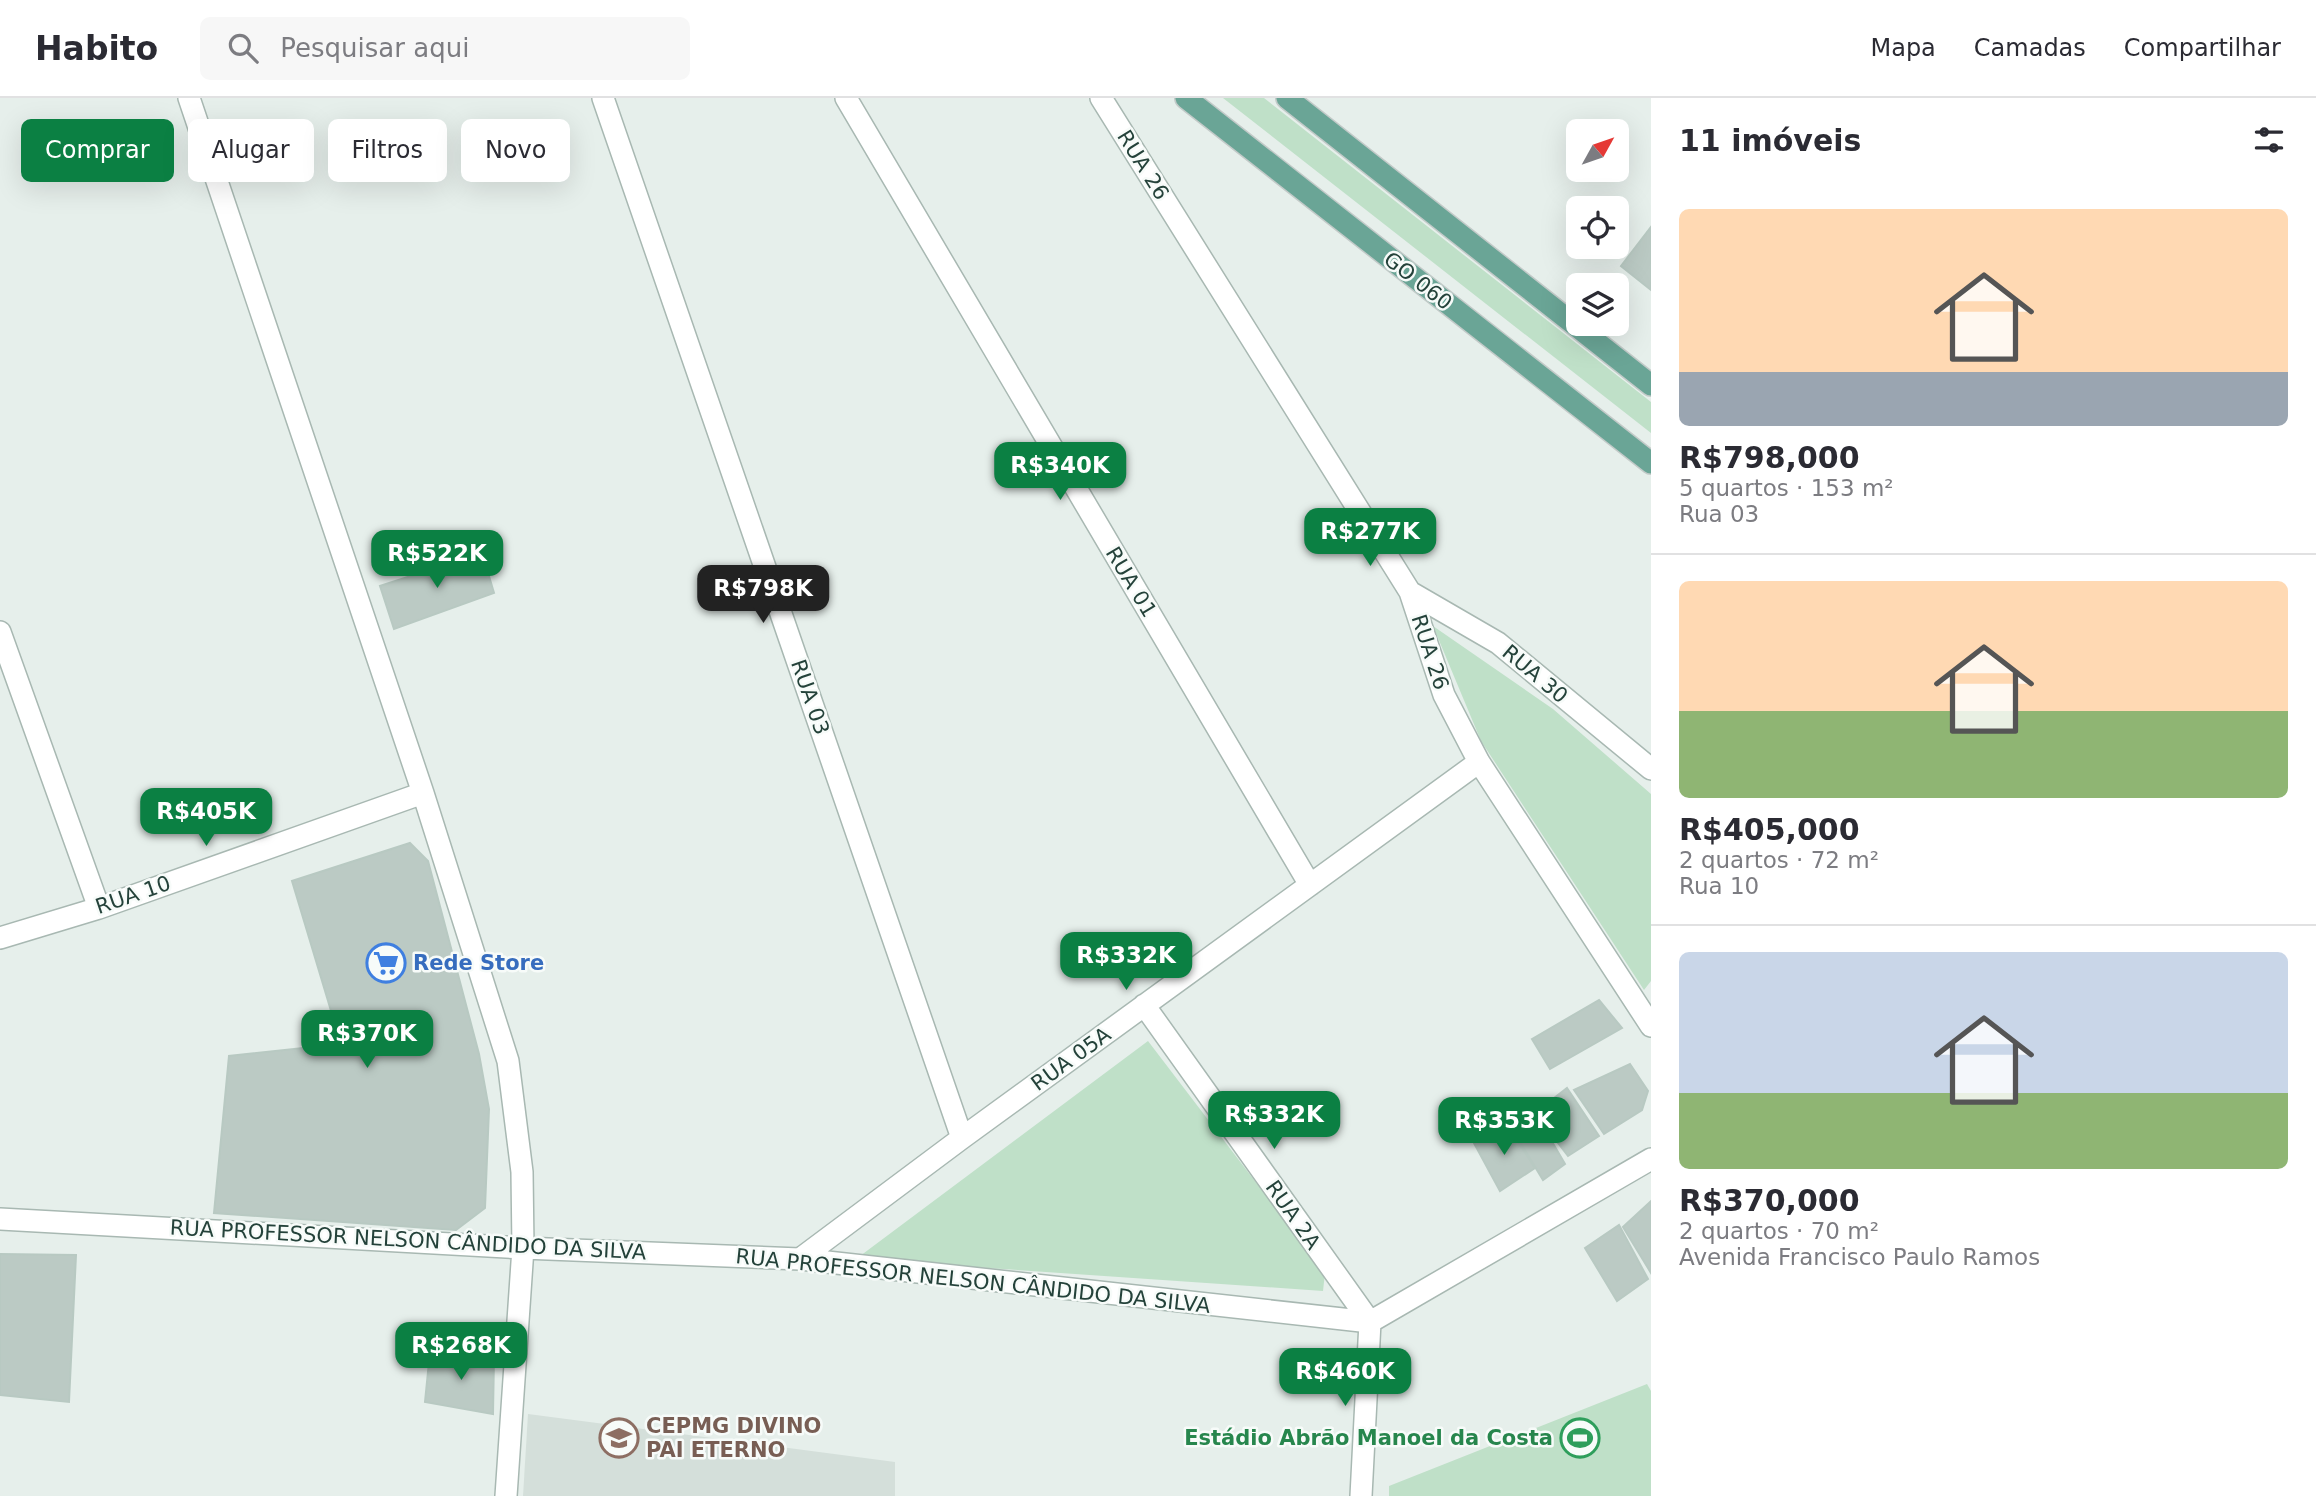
<!DOCTYPE html>
<html lang="pt">
<head>
<meta charset="utf-8">
<style>
	body { margin:0; font-family:"DejaVu Sans",sans-serif; background:#f7f7f7; color:#2b2b33; height:100vh; display:flex; flex-direction:column; font-size:26px; white-space:nowrap }
	* { box-sizing:border-box; margin:0 }
	p { font-size:23px; color:#7c7c81 }
	.icon { flex:none; width:38px; height:38px; fill:none; stroke:currentColor; stroke-width:2; stroke-linecap:round; stroke-linejoin:round }
	.map { position:relative; flex:1; overflow:hidden }
	.drawer { display:flex; flex-direction:column; background:#fff; width:665px }
	.drawer>* { flex:none }
	.hud { position:absolute; left:21px; top:21px; width:665px; height:63px; display:flex; gap:14px }
	.needle { width:46px; rotate:50deg }
	.buttons { position:absolute; left:1566px; top:21px; display:grid; gap:14px }
	.buttons a { display:grid; place-items:center; width:63px; height:63px; border-radius:10px; background:#fff; box-shadow:0 7px 28px #0002; font-size:35px }
	.price { position:absolute; translate:-50% -60px; padding:0 16px; border-radius:14px; background:#0b8043; color:#fff; font-size:23px; line-height:46px; filter:drop-shadow(0 2px 4px #0008) }
	.price::after { content:''; position:absolute; left:50%; top:42px; width:21px; height:16px; margin-left:-10px; background:inherit; clip-path:polygon(0 0,100% 0,50% 100%) }
	.price.current { background:#222; color:#fff }
	ul { padding:0; list-style:none }
	li { display:grid; align-content:center; gap:14px; height:371px; padding:0 28px }
	li+li { border-top:2px solid #e1e1e2 }
	li span { display:grid; place-items:center; height:217px; border-radius:10px; color:#555 }
	li>.icon { margin-inline-start:auto }
	span .icon { width:126px; height:126px; fill:#fffc; stroke-width:1 }
	li b { font-size:30px }
	h2 { display:flex; justify-content:space-between; align-items:center; height:84px; padding:0 28px; font-size:30px }
	.chip { padding:0 24px; border-radius:10px; background:#fff; box-shadow:0 7px 28px #0002; font-size:24px; line-height:63px }
	.chip.current { background:#0b8043; color:#fff }
	header { display:flex; align-items:center; gap:42px; box-sizing:border-box; height:98px; padding:0 35px; background:#fff; border-bottom:2px solid #e1e1e2 }
	header strong { font-size:33px }
	nav { display:flex; gap:38px; margin-inline-start:auto; font-size:24px }
	.search { width:490px; height:63px; background:#f7f7f7; display:flex; align-items:center; gap:18px; box-sizing:border-box; padding:0 24px; border-radius:10px; color:#7c7c81; font-size:26px }
	main { display:flex; flex:1; min-height:0 }
	.map>svg:first-child { display:block }
	.built { fill:#d4dfda }
	.green { fill:#bfe0c8 }
	.building { fill:#bbcac4; stroke:#b8c9c2; stroke-width:2 }
	.lines { fill:none; stroke-linecap:round; stroke-linejoin:round }
	.street-casing { stroke:#a8b8b2; stroke-width:24 }
	.primary-casing { stroke:#c2cac8; stroke-width:24 }
	.street { stroke:#fff; stroke-width:21 }
	.primary { stroke:#6aa596; stroke-width:21 }
	.labels { text-anchor:middle; dominant-baseline:central; stroke-width:5; stroke-linejoin:round; paint-order:stroke }
	.street-label { font-size:21px; fill:#24423a; stroke:#f7fbf9 }
	.shop-label { font-size:21px; font-weight:bold; fill:#366cbe; stroke:#f7fbf9; text-anchor:start }
	.education-label { font-size:21px; font-weight:bold; fill:#785e54; stroke:#f7fbf9; text-anchor:start }
	.leisure-label { font-size:21px; font-weight:bold; fill:#27864d; stroke:#f7fbf9; text-anchor:end }
</style>
</head>
<body>
<header>
<strong>Habito</strong>
<div class="search"><svg class="icon" aria-label="search" viewBox="0 0 24 24"><circle cx="10" cy="10" r="6"/><path d="M15 15l6 6"/></svg>Pesquisar aqui</div>
<nav><a>Mapa</a><a>Camadas</a><a>Compartilhar</a></nav>
</header>
<main>
<div class="map">
<svg width="1651" height="1398" viewBox="0 0 1651 1398">
	<rect width="100%" height="100%" fill="#e6efeb"/>
	<!-- built -->
	<path class="built" d="M528 1316 895 1364V1398H523Z"/>
	<!-- green -->
	<path class="green" d="M1223 0H1264L1651 304V335Z
		M1433 528 1553 611 1651 696V883L1644 892 1481 643Z
		M1148 943 1325 1175 1323 1193 856 1161Z
		M1647 1286 1651 1293V1398H1389V1388Z"/>
	<!-- building -->
	<path class="building" d="M1651 129V192L1621 168Z
		M482 455 494 495 394 531 380 488Z
		M410 745 428 763 479 956 489 1011 485 1110 456 1132 214 1115 229 958 341 946 292 783Z
		M1599 902 1622 930 1550 971 1532 941Z
		M1630 966 1648 993 1642 1012 1604 1036 1574 992Z
		M1567 990 1599 1038 1568 1058 1535 1015Z
		M1530 1006 1565 1066 1543 1082 1506 1021Z
		M1506 1025 1535 1070 1500 1093 1474 1045Z
		M1651 1103V1175L1623 1129Z
		M1619 1127 1648 1181 1617 1203 1585 1150Z
		M0 1156 76 1157 69 1304 0 1297Z
		M430 1254 494 1259 493 1316 425 1304Z"/>
	<g class="lines">
		<!-- street casing -->
		<g class="street-casing">
			<path id="street" d="M189 0 423 695 508 963 522 1074 523 1150 506 1398
				M603 0 962 1040
				M846 0 1310 787
				M1101 0 1410 494 1444 597 1479 664 1651 928
				M1410 494 1498 545 1651 671
				M0 534 99 810
				M0 840 99 810 423 695
				M1144 907 1370 1224
				M0 1121 523 1150 800 1161 1370 1224 1651 1061
				M800 1161 962 1040 1479 664
				M1361 1398 1370 1224"/>
		</g>
		<!-- primary casing -->
		<g class="primary-casing">
			<path id="primary" d="M1186 0 1651 365
				M1287 0 1651 287"/>
		</g>
		<!-- street -->
		<use href="#street" class="street"/>
		<!-- primary -->
		<use href="#primary" class="primary"/>
	</g>
	<!-- icons -->
	<defs>
		<g id="supermarket-ring" transform="scale(2.0125)"><circle r="9.5" fill="#f7fbf9" stroke="#3f7fe0" stroke-width="1.5"/><path d="M-6-5.5h2.5l.6 2H6L4.5 2H-2.5L-4.4-4H-6ZM-1.5 3.2a1.3 1.3 0 1 0 .1 0ZM3 3.2a1.3 1.3 0 1 0 .1 0Z" fill="#3f7fe0"/></g>
		<g id="school-ring" transform="scale(2.0125)"><circle r="9.5" fill="#f7fbf9" stroke="#8d6e63" stroke-width="1.5"/><path d="M0-5L7-2L0 1L-7-2ZM-4 1L0 2.5L4 1V4Q0 6-4 4Z" fill="#8d6e63"/></g>
		<g id="stadium-ring" transform="scale(2.0125)"><circle r="9.5" fill="#f7fbf9" stroke="#2e9e5b" stroke-width="1.5"/><path d="M0-5a6.5 5 0 1 0 0 10a6.5 5 0 1 0 0-10ZM-3.5-1.8h7v3.6h-7Z" fill="#2e9e5b"/></g>
	</defs>
	<g fill-rule="evenodd">
		<use href="#supermarket-ring" x="386" y="865"/>
		<use href="#school-ring" x="619" y="1340"/>
		<use href="#stadium-ring" x="1580" y="1340"/>
	</g>
	<g class="labels">
		<!-- street labels -->
		<g class="street-label">
			<text transform="translate(1143 67) rotate(58)">RUA 26</text>
			<text transform="translate(1418 183) rotate(38)">GO 060</text>
			<text transform="translate(1131 484) rotate(59)">RUA 01</text>
			<text transform="translate(1430 554) rotate(72)">RUA 26</text>
			<text transform="translate(1535 576) rotate(40)">RUA 30</text>
			<text transform="translate(810 599) rotate(71)">RUA 03</text>
			<text transform="translate(133 797) rotate(-19)">RUA 10</text>
			<text transform="translate(1071 961) rotate(-36)">RUA 05A</text>
			<text transform="translate(1293 1117) rotate(55)">RUA 2A</text>
			<text transform="translate(408 1142) rotate(3)">RUA PROFESSOR NELSON CÂNDIDO DA SILVA</text>
			<text transform="translate(973 1183) rotate(6)">RUA PROFESSOR NELSON CÂNDIDO DA SILVA</text>
		</g>
		<!-- shop labels -->
		<g class="shop-label">
			<text x="413" y="865">Rede Store</text>
		</g>
		<!-- education labels -->
		<g class="education-label">
			<text x="646" y="1328">CEPMG DIVINO<tspan x="646" dy="24">PAI ETERNO</tspan></text>
		</g>
		<!-- leisure labels -->
		<g class="leisure-label">
			<text x="1553" y="1340">Estádio Abrão Manoel da Costa</text>
		</g>
	</g>
</svg>
<div class="buttons">
<a><svg class="needle" viewBox="-14 -14 28 28"><path d="M0-13l5 13h-10z" fill="#e53935"/><path d="M0 13l5-13h-10z" fill="#7c7c81"/></svg></a>
<a><svg class="icon" aria-label="locate" viewBox="0 0 24 24"><circle cx="12" cy="12" r="6"/><path d="M12 2v4M12 18v4M2 12h4M18 12h4"/></svg></a>
<a><svg class="icon" aria-label="layers" viewBox="0 0 24 24"><path d="M12 4l9 5-9 5-9-5zM3 14l9 5 9-5"/></svg></a>
</div>
<b class="price" style="left:1060px;top:404px">R$340K</b>
<b class="price" style="left:1370px;top:470px">R$277K</b>
<b class="price" style="left:437px;top:492px">R$522K</b>
<b class="price current" style="left:763px;top:527px">R$798K</b>
<b class="price" style="left:206px;top:750px">R$405K</b>
<b class="price" style="left:1126px;top:894px">R$332K</b>
<b class="price" style="left:367px;top:972px">R$370K</b>
<b class="price" style="left:1274px;top:1053px">R$332K</b>
<b class="price" style="left:1504px;top:1059px">R$353K</b>
<b class="price" style="left:461px;top:1284px">R$268K</b>
<b class="price" style="left:1345px;top:1310px">R$460K</b>
<div class="hud">
<a class="chip current">Comprar</a>
<a class="chip">Alugar</a>
<a class="chip">Filtros</a>
<a class="chip">Novo</a>
</div>
</div>
<section class="drawer">
<h2>11 imóveis<svg class="icon" aria-label="filters" viewBox="0 0 24 24"><path d="M4 7h16M4 17h16"/><circle cx="9" cy="7" r="2"/><circle cx="15" cy="17" r="2"/></svg></h2>
<ul>
<li><span style="background:linear-gradient(#ffd9b3 75%,#9aa5b1 0)"><svg class="icon" aria-label="home" viewBox="0 0 24 24"><path d="M3 11l9-7 9 7M6 9v11h12V9"/></svg></span><div><b>R$798,000</b><p>5 quartos · 153 m²</p><p>Rua 03</p></div></li>
<li><span style="background:linear-gradient(#ffd9b3 60%,#8fb573 0)"><svg class="icon" aria-label="home" viewBox="0 0 24 24"><path d="M3 11l9-7 9 7M6 9v11h12V9"/></svg></span><div><b>R$405,000</b><p>2 quartos · 72 m²</p><p>Rua 10</p></div></li>
<li><span style="background:linear-gradient(#c9d6e8 65%,#8fb573 0)"><svg class="icon" aria-label="home" viewBox="0 0 24 24"><path d="M3 11l9-7 9 7M6 9v11h12V9"/></svg></span><div><b>R$370,000</b><p>2 quartos · 70 m²</p><p>Avenida Francisco Paulo Ramos</p></div></li>
</ul>
</section>
</main>
</body>
</html>
